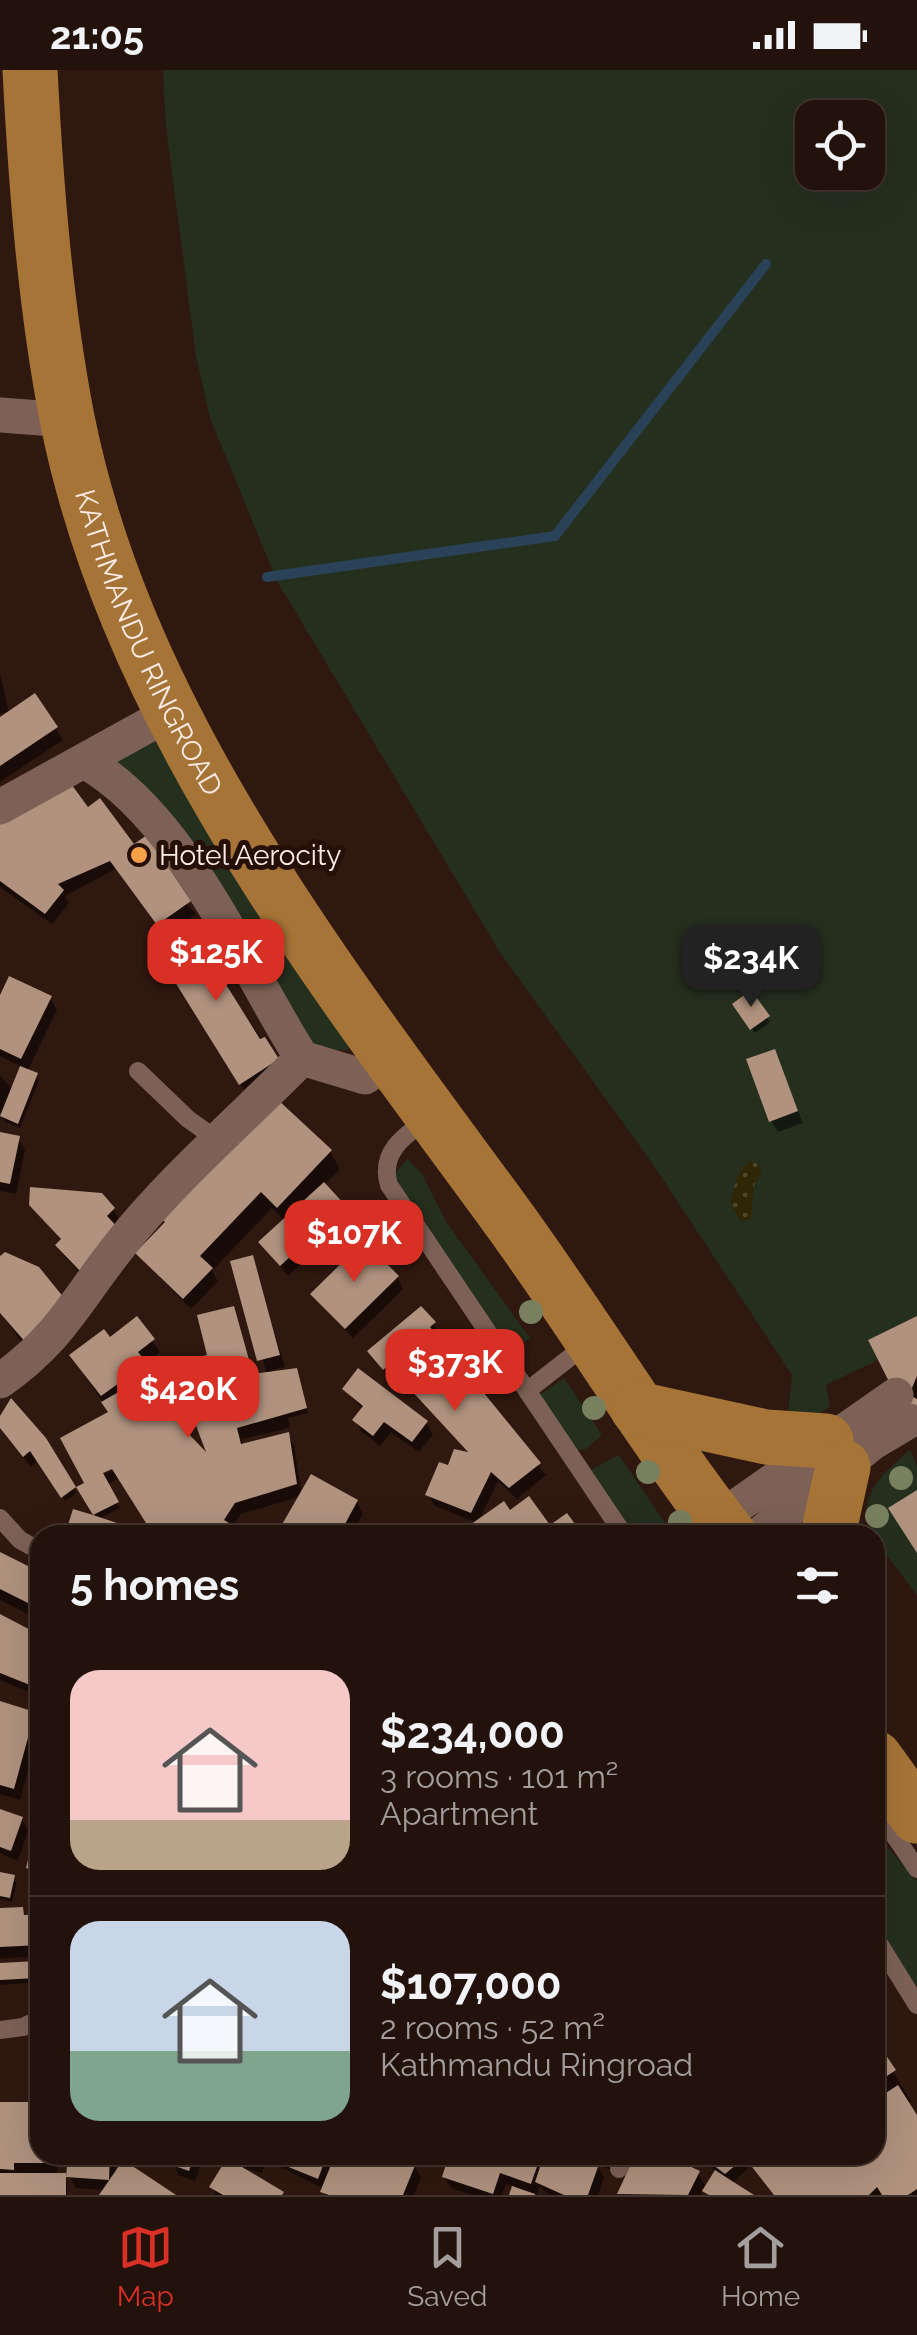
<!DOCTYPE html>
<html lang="en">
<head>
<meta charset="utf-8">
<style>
	body { margin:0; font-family:Raleway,sans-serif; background:#2b1b14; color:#f1f3f6; height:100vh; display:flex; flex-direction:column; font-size:38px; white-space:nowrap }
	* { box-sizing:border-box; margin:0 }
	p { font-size:32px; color:#a39e9d }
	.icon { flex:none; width:55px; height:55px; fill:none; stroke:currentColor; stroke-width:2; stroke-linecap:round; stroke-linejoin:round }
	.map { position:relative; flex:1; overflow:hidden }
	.sheet { position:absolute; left:30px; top:1455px; width:855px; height:640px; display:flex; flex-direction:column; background:#23120b; border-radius:30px; box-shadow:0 10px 40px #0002,0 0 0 2px #40322c }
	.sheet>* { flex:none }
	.fabs { position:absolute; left:795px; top:30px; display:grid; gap:20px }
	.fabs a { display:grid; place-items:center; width:90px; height:90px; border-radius:20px; background:#23120b; box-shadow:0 10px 40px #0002,0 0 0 2px #40322c; font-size:50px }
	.price { position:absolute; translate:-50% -85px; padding:0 22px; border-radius:20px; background:#d93025; color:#fff; font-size:32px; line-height:65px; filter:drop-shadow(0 2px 5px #0008) }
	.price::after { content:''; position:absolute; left:50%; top:60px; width:30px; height:22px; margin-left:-15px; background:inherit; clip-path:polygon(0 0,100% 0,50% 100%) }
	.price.selected { background:#222; color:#fff }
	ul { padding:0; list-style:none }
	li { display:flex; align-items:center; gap:30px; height:250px; padding:0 40px }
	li+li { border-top:2px solid #40322c }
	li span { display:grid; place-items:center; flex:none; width:280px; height:200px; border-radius:30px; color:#555 }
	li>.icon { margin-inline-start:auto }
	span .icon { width:120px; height:120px; fill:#fffc; stroke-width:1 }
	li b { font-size:42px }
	h2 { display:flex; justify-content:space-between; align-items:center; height:120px; padding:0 40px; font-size:42px }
	.status { display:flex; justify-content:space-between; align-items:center; height:70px; padding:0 50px; background:#23120b; direction:ltr }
	.status svg { height:28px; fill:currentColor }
	.tab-bar { display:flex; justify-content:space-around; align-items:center; height:140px; border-top:2px solid #40322c; background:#23120b; font-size:28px; color:#a39e9d }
	.tab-bar a { display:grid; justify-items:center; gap:5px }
	.tab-bar .selected { color:#d93025 }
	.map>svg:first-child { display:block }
	.green { fill:#252f1e; fill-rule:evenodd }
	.sand { fill:url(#sand-dots) }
	.shadow { fill:#0007 }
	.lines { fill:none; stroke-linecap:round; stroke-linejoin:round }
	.stream { stroke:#2a4257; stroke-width:10 }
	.building { fill:#b0927e }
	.service { stroke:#7d6156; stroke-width:18 }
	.minor { stroke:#7d6156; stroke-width:35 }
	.trunk { stroke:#a67437; stroke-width:55 }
	.tree { fill:#798060 }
	.poi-dot { fill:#f7a149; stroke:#250f07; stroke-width:4 }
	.labels { text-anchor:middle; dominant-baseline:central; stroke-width:10; stroke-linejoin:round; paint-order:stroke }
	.street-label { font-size:28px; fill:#fdece6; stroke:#250f07 }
	.poi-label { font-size:28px; fill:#fdece6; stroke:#250f07; text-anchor:start }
</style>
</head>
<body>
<div class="status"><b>21:05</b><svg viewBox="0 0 49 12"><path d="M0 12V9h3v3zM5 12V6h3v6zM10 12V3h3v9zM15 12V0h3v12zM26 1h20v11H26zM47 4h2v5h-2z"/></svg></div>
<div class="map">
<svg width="917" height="2125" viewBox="0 0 917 2125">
	<defs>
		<pattern id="sand-dots" width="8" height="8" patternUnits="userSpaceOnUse" patternTransform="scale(2.5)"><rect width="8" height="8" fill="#2e2605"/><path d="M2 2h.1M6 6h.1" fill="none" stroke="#4d4629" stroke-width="1.8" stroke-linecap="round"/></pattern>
	</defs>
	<rect width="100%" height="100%" fill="#2f180f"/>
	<!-- green -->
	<path class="green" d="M163 0H917V1246L868 1270 878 1290 826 1315 830 1337 786 1362 792 1305 652 1093 501 884 277 511 210 348 196 286 166 58ZM812 48H868V102H812Z
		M157 662 356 975 346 980H314L119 707 112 677Z
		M407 1089 422 1104 447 1153 530 1268 514 1281 443 1191 393 1106Z
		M564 1308 602 1365 586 1379 572 1381 539 1331 541 1324Z
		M910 1380 917 1396V1526C872 1461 834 1441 910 1380Z
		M619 1385 673 1465H623L583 1404Z
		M880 1768 917 1811V1923L875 1852V1773Z"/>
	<!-- sand -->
	<path class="sand" d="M749 1091 759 1094 762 1104 754 1115 751 1150 740 1151 730 1131 738 1105Z"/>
	<!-- shadow -->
	<path class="shadow" d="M0 604 9 642 0 644Z
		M35 627 63 670 0 712V650Z
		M87 740 133 778 196 844 165 865 117 798 65 826 69 833 52 854 0 817V754Z
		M203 857 228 898 217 904 277 991 247 1025 160 884Z
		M751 924 770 952 755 963 736 935Z
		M50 928 57 940 27 1002 39 1010 20 1058 5 1052 0 1043V1005L13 1021 22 997 0 986V931Z
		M774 982 803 1053 778 1062 771 1051Z
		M0 1064 18 1068 25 1080 16 1124 0 1121Z
		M330 1082 340 1099 324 1115 351 1149 288 1206 261 1172 285 1151 272 1138 212 1201 218 1211 191 1239 138 1184Z
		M31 1135 113 1139 120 1151 88 1211 64 1186 58 1175 62 1171Z
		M252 1188 285 1297 272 1300 275 1306 296 1301 308 1343 288 1348 290 1358 242 1369 243 1376 288 1365 294 1376 302 1425 357 1432 363 1444 351 1465H279L302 1426 241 1444 232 1458 243 1465H155L120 1408 107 1415 120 1438 98 1449 80 1418 183 1362 213 1393 188 1329 181 1338 161 1310 210 1287 232 1239 255 1306 267 1304 233 1192Z
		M0 1189 65 1275 45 1298 31 1286 0 1242Z
		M397 1207 403 1219 353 1268 313 1224Z
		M136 1249 160 1282 144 1294 155 1311 110 1343 79 1297Z
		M917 1250V1361L871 1271Z
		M433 1254 440 1265 436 1268 546 1405 517 1429 498 1411 478 1452 510 1443 580 1465H475L470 1457 477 1453 435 1436 428 1425 449 1398 470 1385 399 1303 391 1310 377 1293Z
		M345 1320 426 1353 433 1364 419 1382 391 1362 380 1376 362 1362 355 1350 363 1340Z
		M0 1350 72 1416 77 1423 65 1431 38 1391 31 1397 5 1365Z
		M0 1485 40 1505V1550L0 1530Z
		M0 1547 40 1568V1627L0 1610Z
		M0 1634 34 1645 40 1656 20 1730 0 1724Z
		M0 1742 22 1749 28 1761 18 1791 0 1783Z
		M40 1761V1810L28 1797Z
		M0 1804 17 1812 12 1832 0 1829Z
		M22 1839 26 1847 40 1846V1886L0 1889V1841Z
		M36 1893 40 1912 0 1915V1895Z
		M875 1973 911 2031 907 2034 917 2050V2125H776L753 2093 732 2114 750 2125H708L703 2117 700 2125H621L638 2085H659L698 2103 707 2119 717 2102 695 2085H875Z
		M0 2034 40 2035V2085H57V2106L67 2111V2125H0Z
		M71 2085H117L115 2105 171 2125H102L106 2120 76 2118 69 2106Z
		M167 2085H204L195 2111 178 2105 174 2088Z
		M211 2085H268L262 2103 236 2097 283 2125H216L212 2117 228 2091Z
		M270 2085H388L414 2095 421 2107 414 2125H325L324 2119 275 2094Z
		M408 2085H442L438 2096Z
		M452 2085H627L619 2102 597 2095 604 2108 598 2125H549L540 2116 537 2125H511L514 2116 506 2114 502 2125H472L451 2118 444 2106Z"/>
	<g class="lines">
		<!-- stream -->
		<path class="stream" d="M267 507 555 466 766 194"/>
	</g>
	<!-- building -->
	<path class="building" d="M35 623 58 657 0 696V647Z
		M63 703 88 737 100 728 134 774 147 765 191 831 157 855 110 791 58 814 64 820 45 844 0 811V750Z
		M204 854 224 885 212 892 260 969 265 967 279 989 239 1015 157 883Z
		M9 906 52 926 21 989 0 979V925Z
		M751 920 770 946 750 960 732 934Z
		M775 979 798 1041 769 1052 746 989Z
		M20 996 38 1003 18 1054 0 1046Z
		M276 1028 332 1080 277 1138 261 1122 200 1186 213 1198 183 1229 135 1183 165 1152 161 1148Z
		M0 1062 20 1066 10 1114 0 1112Z
		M324 1112 346 1136 280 1196 258 1172Z
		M30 1117 102 1123 115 1138 107 1146 122 1162 80 1201 55 1175 61 1169 29 1135Z
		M364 1171 399 1206 345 1259 310 1224Z
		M5 1182 39 1197 69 1234 34 1282 0 1243V1186Z
		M253 1185 280 1285 257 1291 230 1191Z
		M234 1236 253 1304 297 1298 307 1338 237 1358 241 1374 289 1362 297 1414 235 1433 224 1450 248 1465H167L146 1453 112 1399 103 1403 119 1432 93 1445 153 1465H65L73 1439 93 1445 76 1417 84 1413 60 1368 108 1342 101 1332 152 1303 184 1359 206 1382 182 1319 173 1329 151 1298 207 1285 197 1245Z
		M421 1236 436 1252 430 1257 541 1393 509 1418 491 1402 471 1443 425 1425 439 1392 448 1395 454 1379 468 1382 398 1306 402 1303 392 1292 383 1300 367 1281Z
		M137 1246 155 1269 138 1282 151 1298 126 1317 122 1311 101 1326 69 1285 104 1259 110 1267Z
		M917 1246V1306L909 1325 917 1329V1367L868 1270Z
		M358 1298 428 1351 412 1372 384 1352 373 1366 352 1350 363 1336 342 1319Z
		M11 1328 46 1368 76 1417 61 1428 30 1381 23 1387 0 1358V1346Z
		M311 1404 358 1430 339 1465H276Z
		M917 1420V1483L888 1438Z
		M529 1426 550 1455 567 1443 583 1465H476L467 1457 504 1431 510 1440Z
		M0 1482 40 1502V1539L0 1519Z
		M0 1544 40 1565V1619L0 1603Z
		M0 1631 35 1642 14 1719 0 1715Z
		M0 1739 23 1747 11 1781 0 1777Z
		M35 1761 40 1762V1802L26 1798Z
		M0 1802 15 1805 10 1828 0 1826Z
		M23 1837 24 1845 40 1844V1875L0 1877V1838Z
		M37 1891 38 1908 0 1910V1893Z
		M875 1969 896 2000 875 2014Z
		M898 2015 917 2045V2119L908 2125H882L877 2117 869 2125H774L749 2093 759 2085H875V2030Z
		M0 2032H40V2085H52V2093H14V2100L0 2099Z
		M68 2085H110L109 2110 66 2107Z
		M172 2085H194L189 2101 169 2094Z
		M273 2085H327L318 2109 286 2096 288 2091Z
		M335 2085H395L416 2093 403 2125H329L320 2122Z
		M449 2085H541L531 2114 500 2103 493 2124 442 2107Z
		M544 2085H571L599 2094 588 2125H564L535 2112Z
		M589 2085H616L613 2092Z
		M635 2085H665L700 2101 688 2125 617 2124Z
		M700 2085H748L725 2104Z
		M227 2088 284 2122 282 2125H223L209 2117Z
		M123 2090 143 2103 176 2125H99Z
		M715 2100 732 2111 754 2125H709L702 2121Z
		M0 2103H66V2125H0Z
		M512 2116 535 2124V2125H509Z"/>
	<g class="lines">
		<!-- service -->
		<path class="service" d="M138 1001 188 1049 219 1071
			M430 1048C404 1065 379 1083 389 1115L624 1465
			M527 1321 587 1274
			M0 1448 20 1470 40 1481
			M875 1737 917 1799
			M875 1867 917 1935
			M0 1960 23 1957 40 1949
			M619 2099 625 2085"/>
		<!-- minor -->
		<path class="minor" d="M0 345 67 350
			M84 691C183 746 242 894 302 988L365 1007 390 990
			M0 737 170 643
			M0 1311C61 1268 76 1230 120 1175 171 1110 244 1047 302 988
			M717 1450 896 1325
			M759 1465 872 1373 909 1351"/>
		<!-- trunk -->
		<g class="trunk">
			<path id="s1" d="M30 0C36 116 45 234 67 348 127 649 328 902 505 1144 582 1249 649 1362 729 1465"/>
			<path d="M638 1339 766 1367 826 1371"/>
			<path d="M828 1465 843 1397"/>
			<path d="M875 1688 917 1746"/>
		</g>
	</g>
	<!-- trees -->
	<g class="tree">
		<circle cx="531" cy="1242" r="12"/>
		<circle cx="594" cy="1338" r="12"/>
		<circle cx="648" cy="1402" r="12"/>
		<circle cx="901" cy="1408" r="12"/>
		<circle cx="877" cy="1446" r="12"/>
		<circle cx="680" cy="1452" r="12"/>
	</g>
	<!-- markers -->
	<circle class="poi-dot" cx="139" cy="785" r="10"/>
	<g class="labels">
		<!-- street labels -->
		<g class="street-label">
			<text stroke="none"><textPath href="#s1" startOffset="590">KATHMANDU RINGROAD</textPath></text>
		</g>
		<!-- poi labels -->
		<g class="poi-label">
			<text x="159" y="785">Hotel Aerocity</text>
		</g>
	</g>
</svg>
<div class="fabs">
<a><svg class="icon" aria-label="locate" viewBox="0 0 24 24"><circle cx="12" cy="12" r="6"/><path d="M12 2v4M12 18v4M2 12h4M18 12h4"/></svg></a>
</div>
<b class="price" style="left:216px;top:934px">$125K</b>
<b class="price selected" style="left:751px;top:940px">$234K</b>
<b class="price" style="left:354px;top:1215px">$107K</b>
<b class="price" style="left:455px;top:1344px">$373K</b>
<b class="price" style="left:188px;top:1371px">$420K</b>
<section class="sheet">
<h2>5 homes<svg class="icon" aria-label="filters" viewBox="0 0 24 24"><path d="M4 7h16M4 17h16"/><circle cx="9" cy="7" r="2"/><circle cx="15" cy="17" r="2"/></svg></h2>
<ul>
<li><span style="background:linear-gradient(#f6c9c9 75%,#b9a48a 0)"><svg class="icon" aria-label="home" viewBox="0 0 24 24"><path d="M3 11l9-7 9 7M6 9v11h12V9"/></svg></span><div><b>$234,000</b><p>3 rooms · 101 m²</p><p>Apartment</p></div></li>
<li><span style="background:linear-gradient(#c9d6e8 65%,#7fa58c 0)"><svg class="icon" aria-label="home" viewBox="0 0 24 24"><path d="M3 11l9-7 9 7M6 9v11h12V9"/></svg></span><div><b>$107,000</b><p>2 rooms · 52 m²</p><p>Kathmandu Ringroad</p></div></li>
</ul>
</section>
</div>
<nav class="tab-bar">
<a class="selected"><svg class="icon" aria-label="map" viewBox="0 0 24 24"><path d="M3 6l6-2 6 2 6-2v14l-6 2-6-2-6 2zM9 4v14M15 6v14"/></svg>Map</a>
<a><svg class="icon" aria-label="saved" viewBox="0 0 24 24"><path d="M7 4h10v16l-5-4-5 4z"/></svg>Saved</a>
<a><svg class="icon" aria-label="home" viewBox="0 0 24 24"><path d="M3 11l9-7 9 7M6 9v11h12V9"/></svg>Home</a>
</nav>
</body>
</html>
